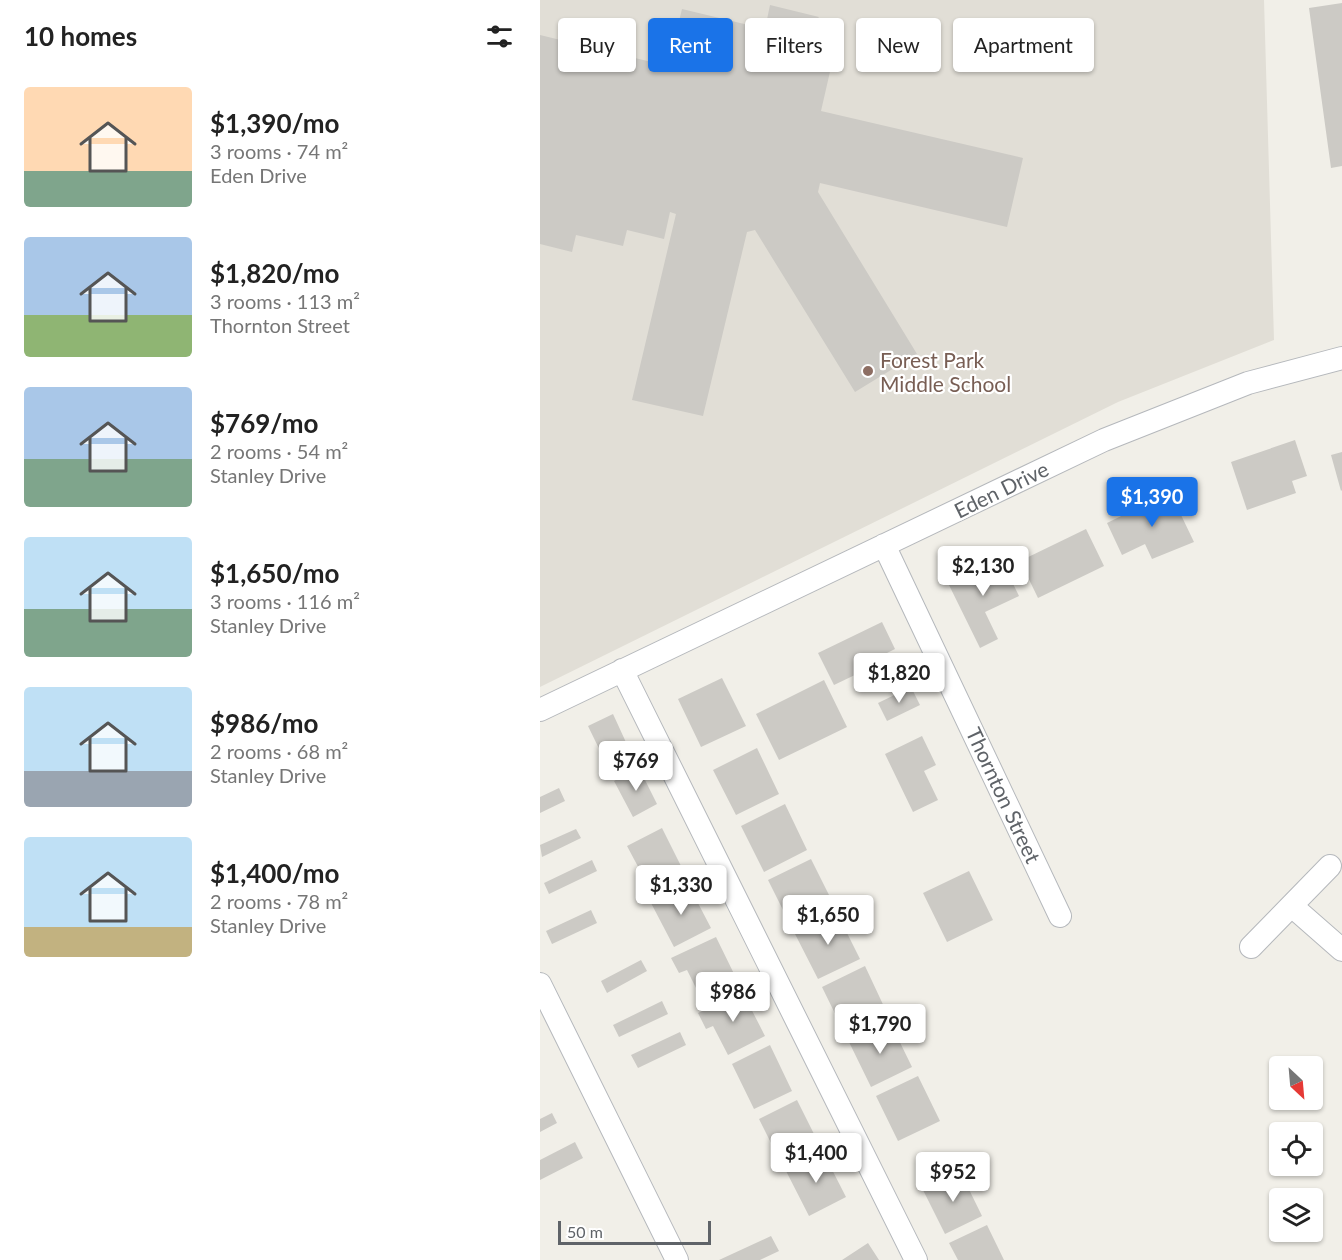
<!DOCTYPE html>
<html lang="en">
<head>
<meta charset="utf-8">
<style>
	body { margin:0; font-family:Lato,sans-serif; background:#f2f2f2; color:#222; height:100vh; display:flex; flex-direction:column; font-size:22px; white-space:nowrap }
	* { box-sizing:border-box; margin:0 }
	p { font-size:20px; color:#767676 }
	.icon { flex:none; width:33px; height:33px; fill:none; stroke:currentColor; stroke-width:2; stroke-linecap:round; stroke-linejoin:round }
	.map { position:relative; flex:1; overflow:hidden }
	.side { display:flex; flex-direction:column; background:#fff; width:540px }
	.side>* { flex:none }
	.guide { position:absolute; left:18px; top:18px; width:570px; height:54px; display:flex; gap:12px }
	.needle { width:39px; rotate:154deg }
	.controls { position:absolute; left:729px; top:1056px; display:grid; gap:12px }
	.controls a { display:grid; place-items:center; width:54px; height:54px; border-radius:6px; background:#fff; box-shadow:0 2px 4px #0004; font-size:30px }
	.scale { position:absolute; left:18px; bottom:15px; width:153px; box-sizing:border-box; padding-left:6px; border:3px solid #5f6368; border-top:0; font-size:16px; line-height:21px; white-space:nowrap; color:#5f6368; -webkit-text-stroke:4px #fff; paint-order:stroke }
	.price { position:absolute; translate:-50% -51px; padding:0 14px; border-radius:6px; background:#fff; color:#222; font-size:20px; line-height:39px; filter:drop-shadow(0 2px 3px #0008) }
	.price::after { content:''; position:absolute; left:50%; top:36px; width:18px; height:14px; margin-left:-9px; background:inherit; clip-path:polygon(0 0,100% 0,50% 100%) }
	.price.current { background:#1a73e8; color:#fff }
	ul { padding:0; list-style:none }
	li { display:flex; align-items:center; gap:18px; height:150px; padding:0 24px }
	li span { display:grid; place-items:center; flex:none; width:168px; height:120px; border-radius:6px; color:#555 }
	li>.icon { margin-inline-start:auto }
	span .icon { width:72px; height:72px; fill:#fffc; stroke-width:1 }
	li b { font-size:26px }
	h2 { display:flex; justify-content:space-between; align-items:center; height:72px; padding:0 24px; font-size:26px }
	.chip { padding:0 21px; border-radius:6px; background:#fff; box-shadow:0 2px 4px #0004; font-size:21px; line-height:54px }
	.chip.current { background:#1a73e8; color:#fff }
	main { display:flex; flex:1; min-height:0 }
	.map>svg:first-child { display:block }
	.education { fill:#e1ded6 }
	.building { fill:#cccac5 }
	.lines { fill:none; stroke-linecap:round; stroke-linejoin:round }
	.minor-casing { stroke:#b5b8bc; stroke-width:24 }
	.minor { stroke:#fff; stroke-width:22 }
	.education-dot { fill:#8d6e63; stroke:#fff; stroke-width:2 }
	.labels { text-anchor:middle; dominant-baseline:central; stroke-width:4.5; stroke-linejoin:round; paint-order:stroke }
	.education-label { font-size:21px; fill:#785e54; stroke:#fff; text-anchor:start }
	.street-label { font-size:21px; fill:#5f6368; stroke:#fff }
</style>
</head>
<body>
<main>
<section class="side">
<h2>10 homes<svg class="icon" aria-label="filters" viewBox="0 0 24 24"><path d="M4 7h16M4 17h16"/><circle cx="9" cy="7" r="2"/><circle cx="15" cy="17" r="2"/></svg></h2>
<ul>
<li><span style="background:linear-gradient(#ffd9b3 70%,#7fa58c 0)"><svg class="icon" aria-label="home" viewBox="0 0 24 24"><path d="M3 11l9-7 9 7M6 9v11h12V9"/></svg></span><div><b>$1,390/mo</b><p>3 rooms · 74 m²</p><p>Eden Drive</p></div></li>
<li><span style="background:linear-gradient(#a9c7e8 65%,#8fb573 0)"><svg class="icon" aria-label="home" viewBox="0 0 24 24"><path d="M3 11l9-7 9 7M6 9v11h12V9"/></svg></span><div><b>$1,820/mo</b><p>3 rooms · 113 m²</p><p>Thornton Street</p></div></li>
<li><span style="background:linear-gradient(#a9c7e8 60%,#7fa58c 0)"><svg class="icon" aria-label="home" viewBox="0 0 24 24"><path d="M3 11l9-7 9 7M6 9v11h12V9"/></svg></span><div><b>$769/mo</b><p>2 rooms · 54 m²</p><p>Stanley Drive</p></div></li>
<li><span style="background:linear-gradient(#bfe0f5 60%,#7fa58c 0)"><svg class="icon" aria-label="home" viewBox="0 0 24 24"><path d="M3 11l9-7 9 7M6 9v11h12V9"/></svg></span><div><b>$1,650/mo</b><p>3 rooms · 116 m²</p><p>Stanley Drive</p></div></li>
<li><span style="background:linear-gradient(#bfe0f5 70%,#9aa5b1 0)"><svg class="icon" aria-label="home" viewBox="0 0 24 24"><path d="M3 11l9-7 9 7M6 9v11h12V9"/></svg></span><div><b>$986/mo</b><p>2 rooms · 68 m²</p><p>Stanley Drive</p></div></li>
<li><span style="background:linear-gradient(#bfe0f5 75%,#c2b280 0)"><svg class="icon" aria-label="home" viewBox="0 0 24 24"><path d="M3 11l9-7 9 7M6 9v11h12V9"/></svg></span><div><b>$1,400/mo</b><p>2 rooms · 78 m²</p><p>Stanley Drive</p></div></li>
</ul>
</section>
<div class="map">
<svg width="802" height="1260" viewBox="0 0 802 1260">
	<rect width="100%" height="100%" fill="#f1efe8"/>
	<!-- education -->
	<path class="education" d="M0 0H724L734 340 578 402 0 687Z"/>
	<!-- building -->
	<path class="building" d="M802 3V166L791 168 769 8Z
		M230 5 279 17 275 22 300 28 281 111 483 158 467 227 280 183 278 192 377 354 315 392 215 230 207 232 163 416 92 400 136 214 130 212 124 239 87 230 83 246 36 235 32 252 0 244V35L128 66 142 9 225 29Z
		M755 440 767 476 752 481 756 493 707 510 691 462Z
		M802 452V490L801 491 791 455Z
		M630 492 654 542 612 559 605 544 582 555 567 523Z
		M546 529 564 566 498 598 480 561Z
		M460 557 479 596 445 612 458 639 440 648 408 583Z
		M342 622 355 649 339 657 342 662 294 685 278 653Z
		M182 678 206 726 161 747 138 699Z
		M284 680 307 727 239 760 216 714Z
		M371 687 380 705 347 721 338 703Z
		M73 714 90 751 66 763 48 726Z
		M382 736 396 765 384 771 398 800 373 812 345 754Z
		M217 748 239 794 196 815 173 770Z
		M99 768 117 804 93 817 74 781Z
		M19 788 25 801 0 813V797Z
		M245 804 267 850 224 872 201 826Z
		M122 828 145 874 111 891 87 846Z
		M36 829 41 838 2 857 0 845Z
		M271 859 294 905 251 926 228 880Z
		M52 860 57 871 9 894 4 883Z
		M429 871 453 920 407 942 383 893Z
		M148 884 171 928 134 947 111 903Z
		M51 910 57 923 12 944 6 931Z
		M297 913 320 959 278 979 255 934Z
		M176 937 198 982 162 1000 147 970 139 973 131 958Z
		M101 960 107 971 67 993 61 981Z
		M325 966 347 1013 305 1034 282 987Z
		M202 991 225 1036 188 1055 173 1026 166 1029 158 1013Z
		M122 1001 128 1014 79 1037 73 1025Z
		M350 1022 372 1067 331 1087 309 1042Z
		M140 1032 146 1045 98 1068 91 1055Z
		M230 1045 252 1091 214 1109 192 1064Z
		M378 1076 400 1121 358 1141 336 1096Z
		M257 1100 279 1144 241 1163 219 1119Z
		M12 1113 17 1123 0 1132V1119Z
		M35 1142 43 1158 0 1180V1160Z
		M283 1152 306 1197 269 1216 246 1171Z
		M420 1171 442 1216 405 1234 383 1190Z
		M447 1225 464 1260H418L409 1243Z
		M231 1236 239 1251 220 1260H179Z
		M328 1243 339 1260H302Z"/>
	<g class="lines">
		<!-- minor casing -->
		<g class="minor-casing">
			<path id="minor" d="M344 545 520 916
				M82 670 376 1260
				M0 710 564 440 708 383 802 358
				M753 907 802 950
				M711 947 790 866
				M0 984 137 1260"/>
		</g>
		<!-- minor -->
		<use href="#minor" class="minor"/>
	</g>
	<!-- markers -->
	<circle class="education-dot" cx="328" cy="371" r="6"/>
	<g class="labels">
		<!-- education labels -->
		<g class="education-label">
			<text x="340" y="359">Forest Park<tspan x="340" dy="24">Middle School</tspan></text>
		</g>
		<!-- street labels -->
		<g class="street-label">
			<text transform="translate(461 489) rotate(-26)">Eden Drive</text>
			<text transform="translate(464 795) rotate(65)">Thornton Street</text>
		</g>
	</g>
</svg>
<div class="controls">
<a><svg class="needle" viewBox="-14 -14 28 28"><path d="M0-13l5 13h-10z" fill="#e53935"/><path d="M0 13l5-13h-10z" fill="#767676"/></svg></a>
<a><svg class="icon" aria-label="locate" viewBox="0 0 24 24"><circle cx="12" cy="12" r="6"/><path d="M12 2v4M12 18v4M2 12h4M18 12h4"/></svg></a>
<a><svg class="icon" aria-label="layers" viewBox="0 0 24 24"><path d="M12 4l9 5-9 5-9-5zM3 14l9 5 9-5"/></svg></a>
</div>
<div class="scale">50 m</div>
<b class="price current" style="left:612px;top:528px">$1,390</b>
<b class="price" style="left:443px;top:597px">$2,130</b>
<b class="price" style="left:359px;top:704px">$1,820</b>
<b class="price" style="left:96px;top:792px">$769</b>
<b class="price" style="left:141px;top:916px">$1,330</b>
<b class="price" style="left:288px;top:946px">$1,650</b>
<b class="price" style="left:193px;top:1023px">$986</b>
<b class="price" style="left:340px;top:1055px">$1,790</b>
<b class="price" style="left:276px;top:1184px">$1,400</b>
<b class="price" style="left:413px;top:1203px">$952</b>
<div class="guide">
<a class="chip">Buy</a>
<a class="chip current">Rent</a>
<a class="chip">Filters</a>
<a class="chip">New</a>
<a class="chip">Apartment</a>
</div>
</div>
</main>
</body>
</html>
